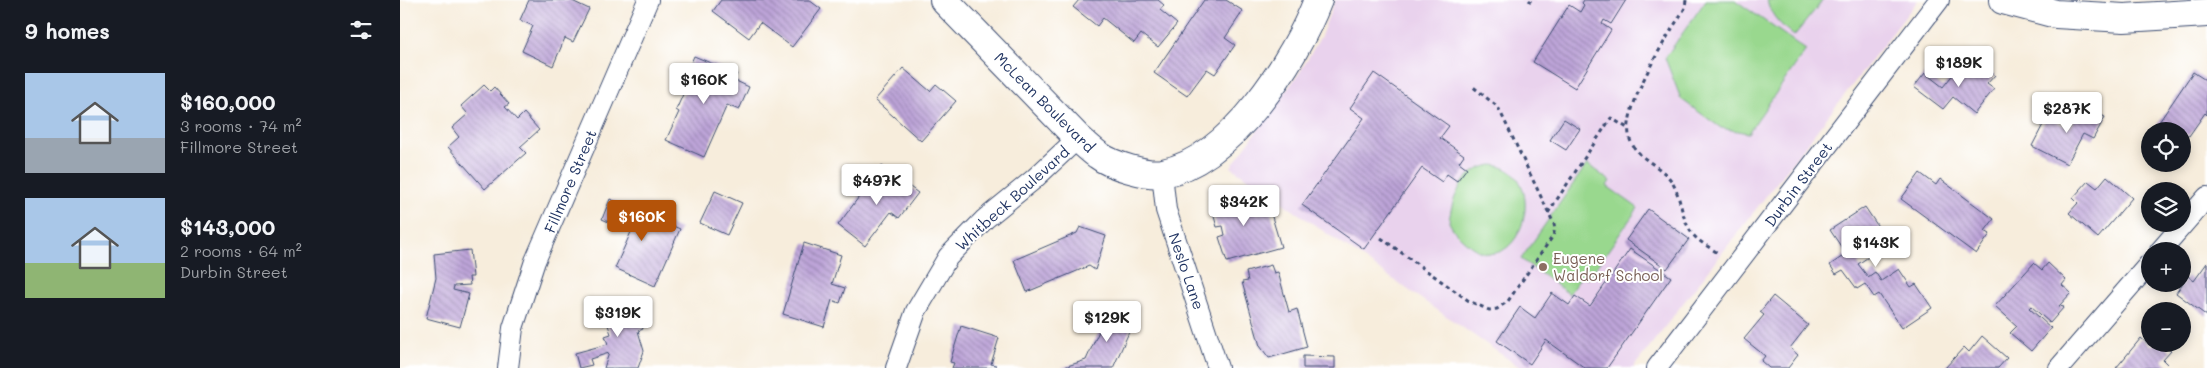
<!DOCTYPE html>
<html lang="en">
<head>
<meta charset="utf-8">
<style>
	body { margin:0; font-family:Mali,sans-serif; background:#20242c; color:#f1f3f6; height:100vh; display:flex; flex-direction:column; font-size:19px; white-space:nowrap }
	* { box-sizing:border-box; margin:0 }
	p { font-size:16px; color:#9ea1a6 }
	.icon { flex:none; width:28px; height:28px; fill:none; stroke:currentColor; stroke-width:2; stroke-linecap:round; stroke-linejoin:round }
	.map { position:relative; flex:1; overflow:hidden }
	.panel { display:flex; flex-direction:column; background:#171b24; width:400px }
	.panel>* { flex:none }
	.controls { position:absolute; left:1741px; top:122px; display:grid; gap:10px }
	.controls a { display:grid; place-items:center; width:50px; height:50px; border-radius:50%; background:#171b24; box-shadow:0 2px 12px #0003; font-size:25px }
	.price { position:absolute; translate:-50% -42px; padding:0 11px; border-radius:5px; background:#fff; color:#222; font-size:16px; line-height:32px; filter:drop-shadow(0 1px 2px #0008) }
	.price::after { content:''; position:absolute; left:50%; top:30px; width:15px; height:11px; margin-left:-8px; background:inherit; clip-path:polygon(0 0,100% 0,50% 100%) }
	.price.current { background:#b45309; color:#fff }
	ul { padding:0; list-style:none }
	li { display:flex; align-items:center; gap:15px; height:125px; padding:0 25px }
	li span { display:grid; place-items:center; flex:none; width:140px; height:100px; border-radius:0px; color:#555 }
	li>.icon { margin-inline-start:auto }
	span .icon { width:60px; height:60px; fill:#fffc; stroke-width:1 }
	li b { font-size:21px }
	h2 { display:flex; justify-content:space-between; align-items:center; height:60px; padding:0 25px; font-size:21px }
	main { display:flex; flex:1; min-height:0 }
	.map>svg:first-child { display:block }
	.built { fill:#e9d2ed }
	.park { fill:#99d88e; stroke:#5a8476 }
	.building { fill:url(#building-back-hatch) }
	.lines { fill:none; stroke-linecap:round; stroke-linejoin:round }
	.street-casing { stroke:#3c4c71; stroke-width:22 }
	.secondary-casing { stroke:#3c4c71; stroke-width:30 }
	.path { stroke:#3c4c71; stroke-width:3; stroke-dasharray:4 4; stroke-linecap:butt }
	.street { stroke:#fff; stroke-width:20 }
	.secondary { stroke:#fff; stroke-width:28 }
	.education-dot { fill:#8d6e63; stroke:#fff; stroke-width:2 }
	.labels { text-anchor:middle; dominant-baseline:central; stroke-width:4; stroke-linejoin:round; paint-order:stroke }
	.street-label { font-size:15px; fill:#1b2f5e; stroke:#fff }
	.education-label { font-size:15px; fill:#785e54; stroke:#fff; text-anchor:start }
</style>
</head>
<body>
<main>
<section class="panel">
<h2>9 homes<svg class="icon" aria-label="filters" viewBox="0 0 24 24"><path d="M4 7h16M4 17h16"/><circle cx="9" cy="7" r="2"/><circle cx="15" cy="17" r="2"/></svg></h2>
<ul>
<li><span style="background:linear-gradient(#a9c7e8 65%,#9aa5b1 0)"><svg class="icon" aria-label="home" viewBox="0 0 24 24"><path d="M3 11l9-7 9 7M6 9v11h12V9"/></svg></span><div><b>$160,000</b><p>3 rooms · 74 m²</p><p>Fillmore Street</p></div></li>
<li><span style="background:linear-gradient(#a9c7e8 65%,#8fb573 0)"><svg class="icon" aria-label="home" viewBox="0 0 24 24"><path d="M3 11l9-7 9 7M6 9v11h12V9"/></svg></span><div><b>$143,000</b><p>2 rooms · 64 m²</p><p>Durbin Street</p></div></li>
</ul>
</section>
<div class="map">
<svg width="1807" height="368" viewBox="0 0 1807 368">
	<defs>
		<pattern id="building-back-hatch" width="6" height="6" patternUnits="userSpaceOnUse" patternTransform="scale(1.25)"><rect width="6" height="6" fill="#bda4d8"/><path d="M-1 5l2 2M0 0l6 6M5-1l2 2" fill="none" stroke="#9986b2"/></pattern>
	</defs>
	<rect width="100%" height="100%" fill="#fff"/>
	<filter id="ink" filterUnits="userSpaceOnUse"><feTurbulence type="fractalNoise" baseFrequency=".02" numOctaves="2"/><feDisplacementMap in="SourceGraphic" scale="10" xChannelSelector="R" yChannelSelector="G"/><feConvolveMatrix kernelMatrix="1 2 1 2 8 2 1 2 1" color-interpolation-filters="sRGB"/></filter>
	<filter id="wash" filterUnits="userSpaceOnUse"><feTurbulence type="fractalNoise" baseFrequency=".0096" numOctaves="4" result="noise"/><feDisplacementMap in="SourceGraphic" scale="20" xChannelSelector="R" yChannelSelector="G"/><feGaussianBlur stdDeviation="1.12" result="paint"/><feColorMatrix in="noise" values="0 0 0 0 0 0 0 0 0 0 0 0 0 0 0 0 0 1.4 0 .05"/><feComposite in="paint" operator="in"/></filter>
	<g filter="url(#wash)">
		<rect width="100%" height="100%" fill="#f7eddc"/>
		<!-- built -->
		<path class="built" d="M935 0H1518L1233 368H1121L831 167 900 72 921 36Z"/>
		<!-- park -->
		<path class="park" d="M1306 0H1335L1406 50 1348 133 1321 128 1281 99 1265 58Z
			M1367 0H1423L1394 36C1381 25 1371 17 1367 0Z
			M1187 164 1210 181 1207 186 1238 208 1188 279 1182 275 1169 294 1121 259Z
			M1093 165C1152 172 1121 281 1072 247 1063 240 1054 233 1049 222 1052 196 1064 168 1093 165Z"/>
		<g id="blocks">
			<!-- building -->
			<path class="building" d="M129 0H170L189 9 173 42 165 38 153 66 122 51 133 26 120 20Z
				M321 0H409L421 9 392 47 360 23 349 38 313 11Z
				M679 0H758L764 5 760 10 777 24 758 47 741 34 734 43 703 18 697 26 673 7Z
				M804 0H826L843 11 825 38 835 45 815 74 807 69 787 96 754 73Z
				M1184 0H1226L1211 24 1204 20 1202 24 1211 30 1175 88 1133 62 1169 5 1180 12 1184 5 1182 3Z
				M294 56 337 74 334 80 349 87 339 110 327 105 304 157 266 140 279 112 276 110 285 90 280 88Z
				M1562 63 1579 76 1585 68 1595 75 1587 84 1594 89 1574 114 1553 97 1543 109 1514 87 1525 73 1543 87Z
				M503 68 530 91 536 84 556 101 521 141 475 100Z
				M1793 72 1807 81V115L1805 113 1789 136 1781 131H1753Z
				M974 73 1049 126 1040 138 1064 155 1059 162 1067 168 1057 181 1047 174 1042 182 1022 168 964 249 902 205 964 118 950 108Z
				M84 85 90 91 94 87 109 104 105 107 117 120 124 113 139 130 120 147 126 153 85 189 48 147 59 137 52 128 68 114 61 106Z
				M1682 105 1705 117 1693 139 1683 134 1667 164 1632 146 1647 117 1669 128Z
				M1164 119 1180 129 1166 150 1150 140Z
				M482 166 518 193 499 218 491 212 465 246 438 225Z
				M1520 173 1536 185 1540 179 1594 219 1585 231 1590 234 1576 254 1501 199Z
				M1707 176 1732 198 1698 238 1669 213 1678 203 1673 198 1688 181 1697 188Z
				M315 191 342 203 327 235 300 223Z
				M837 191 838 197 851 193 857 214 870 210 881 247 827 262 819 237 825 235 823 226 817 227 811 206 818 204 817 197Z
				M210 199 280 229 255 286 215 268 231 232 202 219Z
				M1465 207 1489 243 1458 264 1468 277 1475 272 1481 281 1499 269 1511 287 1516 284 1532 308 1502 328 1479 294 1474 297 1465 284 1457 289 1443 270 1436 274 1430 265 1446 254 1430 230Z
				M1248 209 1289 239 1267 269 1226 240Z
				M680 227 706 236 695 270 689 266 627 292 614 260 677 233Z
				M404 243 441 255 432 284 445 288 440 303 432 300 424 327 383 314Z
				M1230 249 1271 277 1207 368H1185L1146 340 1130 364 1097 341 1120 307 1135 318 1152 293 1169 305 1175 296 1190 306Z
				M70 250 73 277H69L70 285 54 286 53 290 69 294 60 327 26 318 36 278 34 254Z
				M1634 263 1642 270 1648 263 1666 280 1662 285 1671 293 1659 306 1664 307 1650 323 1631 306 1629 308 1651 328 1631 351 1610 333 1617 326 1595 306Z
				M1807 263V316L1776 293 1788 276 1794 281Z
				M871 265 874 273 878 272 889 312 897 309 907 347 869 358 860 346 842 282 848 281 846 272Z
				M1373 296 1408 325 1390 348 1398 355 1388 368H1369L1361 361 1365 356 1344 339 1364 315 1360 312Z
				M234 298 243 329 238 331 244 351 238 368H204L209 353 190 359 192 365 179 368 175 353 208 344 205 336 211 334 205 316 200 318 197 309Z
				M709 309 734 321 713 368H661L686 360Z
				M561 326 599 338 591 364 596 365 595 368H552L554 363 550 362Z
				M1582 336 1607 358 1598 368H1545L1564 347 1569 352Z
				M1741 338 1749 345 1762 344 1771 351 1763 360 1769 366 1767 368H1716Z
				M903 356 935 357V368H903Z"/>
		</g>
	</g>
	<g filter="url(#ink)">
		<use href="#blocks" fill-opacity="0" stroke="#3c4c71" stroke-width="1"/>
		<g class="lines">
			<!-- street casing -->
			<g class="street-casing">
				<path id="street" d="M762 173 766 210 818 368
					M1760 251 1807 197
					M108 368 113 328 135 261 248 0
					M496 368 516 311 548 257 585 219 633 180 678 138
					M1257 368 1539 0
					M1659 368 1750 263"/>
			</g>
			<!-- secondary casing -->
			<g class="secondary-casing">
				<path id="secondary" d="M544 0 678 138C685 144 691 150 698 155 711 165 747 176 763 173 831 160 895 60 918 0
					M1603 0 1656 14 1724 18 1807 13"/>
			</g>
			<!-- path -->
			<path class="path" d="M1286 0 1285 8C1269 34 1217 112 1231 142 1239 160 1262 166 1272 182 1281 197 1281 217 1291 232 1297 241 1309 247 1318 253
				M1129 2 1131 0
				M1148 213 1211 118 1229 129
				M981 238 1069 301 1089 310 1097 309 1108 301 1153 236 1155 229 1154 224 1098 107 1072 86"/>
			<!-- street -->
			<use href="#street" class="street"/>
			<!-- secondary -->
			<use href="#secondary" class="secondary"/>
		</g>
	</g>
	<!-- markers -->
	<circle class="education-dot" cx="1143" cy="267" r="5"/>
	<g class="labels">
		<!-- street labels -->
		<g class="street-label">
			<text transform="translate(645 102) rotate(45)">McLean Boulevard</text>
			<text transform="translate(170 181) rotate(-67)">Fillmore Street</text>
			<text transform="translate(1398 184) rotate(-53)">Durbin Street</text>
			<text transform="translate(612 198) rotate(-42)">Whitbeck Boulevard</text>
			<text transform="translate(787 271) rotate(71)">Neslo Lane</text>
		</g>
		<!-- education labels -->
		<g class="education-label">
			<text x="1153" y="258">Eugene<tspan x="1153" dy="17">Waldorf School</tspan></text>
		</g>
	</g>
</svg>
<div class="controls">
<a><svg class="icon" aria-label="locate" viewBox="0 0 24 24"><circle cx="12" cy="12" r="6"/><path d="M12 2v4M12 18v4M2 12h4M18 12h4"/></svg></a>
<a><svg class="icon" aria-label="layers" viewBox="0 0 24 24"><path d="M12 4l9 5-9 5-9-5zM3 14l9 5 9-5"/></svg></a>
<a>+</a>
<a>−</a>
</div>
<b class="price" style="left:1559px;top:88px">$189K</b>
<b class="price" style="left:304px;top:105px">$160K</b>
<b class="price" style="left:1667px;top:134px">$287K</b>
<b class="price" style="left:477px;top:206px">$497K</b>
<b class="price" style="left:844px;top:227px">$342K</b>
<b class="price current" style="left:242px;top:242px">$160K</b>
<b class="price" style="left:1476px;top:268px">$143K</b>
<b class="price" style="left:218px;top:338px">$319K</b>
<b class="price" style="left:707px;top:343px">$129K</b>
</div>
</main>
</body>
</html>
